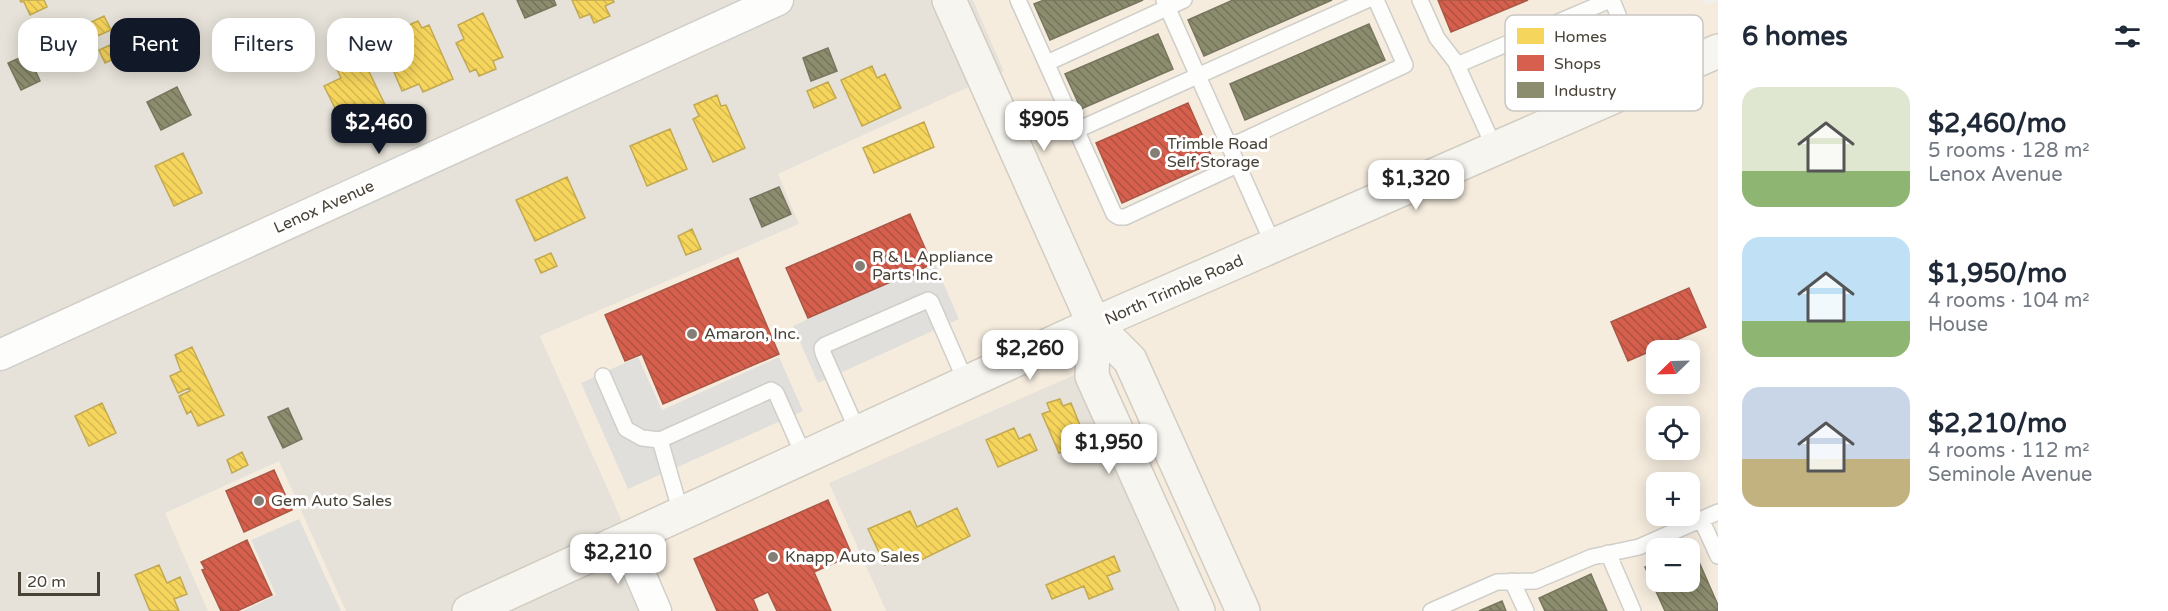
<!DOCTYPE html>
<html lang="en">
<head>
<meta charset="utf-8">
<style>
	body { margin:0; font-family:"Varela Round",sans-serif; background:#f2f2f3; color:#1f2937; height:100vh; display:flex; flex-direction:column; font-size:22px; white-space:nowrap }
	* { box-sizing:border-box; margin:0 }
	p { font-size:20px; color:#747a83 }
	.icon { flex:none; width:33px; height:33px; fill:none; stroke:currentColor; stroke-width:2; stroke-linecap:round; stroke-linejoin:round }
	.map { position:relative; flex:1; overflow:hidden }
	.side { display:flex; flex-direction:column; background:#fff; width:450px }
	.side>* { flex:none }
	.banner { position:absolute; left:18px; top:18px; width:570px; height:54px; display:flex; gap:12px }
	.needle { width:39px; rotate:247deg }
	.tools { position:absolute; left:1646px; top:340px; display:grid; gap:12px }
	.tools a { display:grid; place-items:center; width:54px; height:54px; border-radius:12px; background:#fff; box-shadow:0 3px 15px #0003; font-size:30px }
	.scale { position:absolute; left:18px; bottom:15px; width:82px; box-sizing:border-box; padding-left:6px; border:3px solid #494237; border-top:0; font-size:16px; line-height:21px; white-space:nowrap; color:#494237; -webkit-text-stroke:4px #fff; paint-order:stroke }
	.price { position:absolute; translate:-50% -51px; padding:0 14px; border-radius:12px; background:#fff; color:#222; font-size:20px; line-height:39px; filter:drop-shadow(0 2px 3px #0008) }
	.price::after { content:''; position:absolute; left:50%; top:36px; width:18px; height:14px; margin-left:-9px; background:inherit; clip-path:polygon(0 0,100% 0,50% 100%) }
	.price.active { background:#111827; color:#fff }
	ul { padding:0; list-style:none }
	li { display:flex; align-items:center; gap:18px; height:150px; padding:0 24px }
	li span { display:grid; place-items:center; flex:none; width:168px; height:120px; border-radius:18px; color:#555 }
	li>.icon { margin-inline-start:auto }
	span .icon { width:72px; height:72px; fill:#fffc; stroke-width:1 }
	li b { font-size:26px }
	h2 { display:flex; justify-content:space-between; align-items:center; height:72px; padding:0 24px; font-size:26px }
	.pill { padding:0 21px; border-radius:18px; background:#fff; box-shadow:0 3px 15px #0003; font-size:21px; line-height:54px }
	.pill.active { background:#111827; color:#fff }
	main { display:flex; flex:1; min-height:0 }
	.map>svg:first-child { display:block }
	.residential { fill:#e6e2d9 }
	.commercial { fill:#f5ecde; fill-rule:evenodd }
	.parking { fill:#e1dfdb }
	.homes { fill:url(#homes-back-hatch); stroke:#c2a951; stroke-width:1.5 }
	.shops { fill:url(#shops-back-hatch); stroke:#ac5746; stroke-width:1.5 }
	.industry { fill:url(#industry-back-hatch); stroke:#78765e; stroke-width:1.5 }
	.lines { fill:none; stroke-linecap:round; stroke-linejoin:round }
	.lane-casing { stroke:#d0cec9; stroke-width:18 }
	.street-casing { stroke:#d0cec9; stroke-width:33 }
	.secondary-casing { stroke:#d2cdc3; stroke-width:36 }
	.lane { stroke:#fdfdfc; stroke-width:15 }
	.street { stroke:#fdfdfc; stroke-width:30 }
	.secondary { stroke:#f7f5ef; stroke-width:33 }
	.poi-dot { fill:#847f76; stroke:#fff; stroke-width:2 }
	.labels { text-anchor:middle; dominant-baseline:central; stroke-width:6; stroke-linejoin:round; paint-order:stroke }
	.poi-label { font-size:16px; fill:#494237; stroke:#fff; text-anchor:start }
	.street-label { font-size:16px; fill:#494237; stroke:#fff }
	.key { fill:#fff; stroke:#c8c6c3; stroke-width:1.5 }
	.key-label { font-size:16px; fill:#494237 }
</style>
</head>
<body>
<main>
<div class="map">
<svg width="1718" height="611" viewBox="0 0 1718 611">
	<defs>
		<pattern id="homes-back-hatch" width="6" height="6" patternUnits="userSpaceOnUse" patternTransform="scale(1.5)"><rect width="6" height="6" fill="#f6d55c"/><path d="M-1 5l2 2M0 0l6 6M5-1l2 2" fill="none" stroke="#d4b851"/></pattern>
		<pattern id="shops-back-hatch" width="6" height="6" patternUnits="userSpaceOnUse" patternTransform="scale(1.5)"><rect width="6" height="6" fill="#d6604d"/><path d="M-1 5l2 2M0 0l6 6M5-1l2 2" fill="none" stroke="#b05141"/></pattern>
		<pattern id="industry-back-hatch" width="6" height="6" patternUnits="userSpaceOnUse" patternTransform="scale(1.5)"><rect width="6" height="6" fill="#8c8c6e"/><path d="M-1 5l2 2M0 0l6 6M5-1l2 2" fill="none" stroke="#74745b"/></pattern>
	</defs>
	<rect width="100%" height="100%" fill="#f2f0ec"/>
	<!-- residential -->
	<path class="residential" d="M0 0H973L1004 71 779 174 800 224 540 336 662 611H0Z
		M1076 374 1183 611H886L828 483Z"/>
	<!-- commercial -->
	<path class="commercial" d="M973 0H1703L1705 5 1718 1V611H1183L1076 374 829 483 886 611H662L540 336 799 224 778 174 1004 71ZM1656 351H1689V384H1656ZM1656 417H1689V450H1656ZM1656 483H1689V516H1656ZM1656 549H1689V582H1656Z
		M279 461 346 611H208L165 513Z"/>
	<!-- parking -->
	<path class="parking" d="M934 262 959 319 818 383 793 326Z
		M638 357 662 410 779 357 803 411 628 489 581 383Z
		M299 519 341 611H243L276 595 251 540Z"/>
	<!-- homes -->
	<path class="homes" d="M20 0H44L47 7 30 15 24 2H21Z
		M572 0H613L614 2 605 6 610 16 594 23 590 14 580 18Z
		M483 13 503 57 493 61 496 69 479 76 476 69 470 72 456 43 464 39 458 25Z
		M104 16 111 30 93 38 87 24Z
		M418 21 422 28 429 25 453 79 423 92 419 84 402 91 388 58 404 52 399 40 405 37 402 28Z
		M110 45 116 58 105 63 99 50Z
		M359 51 388 111 364 123 354 104 337 112 324 86 341 78 334 63Z
		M872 66 877 78 885 74 901 108 862 126 841 80Z
		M828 82 836 98 814 108 807 91Z
		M717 95 721 106 726 105 745 148 713 162 693 119 699 116 694 105Z
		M924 122 934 147 874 173 863 148Z
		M670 129 687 169 647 186 630 146Z
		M183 153 202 193 174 206 155 166Z
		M567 177 585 218 535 241 516 200Z
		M692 229 701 249 686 255 678 236Z
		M551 253 557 266 541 273 535 260Z
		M192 347 224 415 198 426 191 411 187 414 179 396 190 391 189 388 178 393 170 376 181 371 175 355Z
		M1060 399 1063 406 1071 403 1088 445 1068 453 1067 450 1059 453 1042 414 1050 411 1047 403Z
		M102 403 116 433 89 446 75 416Z
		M1014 428 1019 439 1030 434 1037 450 998 467 986 440Z
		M242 452 248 465 232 473 227 460Z
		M957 508 970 536 915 563 912 558 904 562 902 557 885 565 868 529 910 511 917 527Z
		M1114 556 1120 571 1107 576 1113 589 1089 599 1084 586 1052 599 1046 585Z
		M159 565 167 583 180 577 187 594 174 599 179 611H150L135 575Z"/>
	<!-- shops -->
	<path class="shops" d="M1438 0H1528L1451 32Z
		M1188 103 1214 162 1122 203 1096 143Z
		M910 214 932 264 923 268 924 271 903 280 902 277 808 318 786 268Z
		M738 258 779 354 663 404 642 354 625 361 605 315Z
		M1689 288 1706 327 1628 361 1611 322Z
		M274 470 292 510 244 532 226 491Z
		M828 500 852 555 814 572 831 611H777L768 592 753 599 758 611H717L694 559Z
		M247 540 272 595 237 611H221L202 570 205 569 201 562Z"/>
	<!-- industry -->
	<path class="industry" d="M517 0H554L556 5 525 18Z
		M1044 0H1143L1050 40 1034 4Z
		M1233 0H1332L1204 56 1188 20Z
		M1369 24 1385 60 1245 120 1230 84Z
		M1158 34 1173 69 1081 109 1065 74Z
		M828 48 837 71 811 81 803 58Z
		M28 54 40 81 21 90 8 63Z
		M177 87 191 115 161 130 147 102Z
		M779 187 791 214 762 227 750 199Z
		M288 408 302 439 283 448 268 417Z
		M1692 546 1718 605V611H1665L1645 567 1656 562V582H1689V549H1684Z
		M1591 574 1607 611H1545L1539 598Z
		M1502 601 1506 611H1479Z"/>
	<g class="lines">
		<!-- lane casing -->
		<g class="lane-casing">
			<path id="lane" d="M1018 0 1114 214 1119 217H1125L1237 165
				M1164 0 1274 246
				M1420 0 1437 38 1458 65
				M1612 0 1646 83
				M1047 63 1184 0
				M1077 130 1367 0
				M1229 147 1405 65 1376 0
				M1495 149 1457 65 1610 0
				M603 376 626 429 642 438 660 440 681 513
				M858 432 823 353 822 348 825 345 928 300 931 302 966 382
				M660 440 771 390 776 393 804 456
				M1701 519 1718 556
				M1608 553 1633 611
				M1512 581 1526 611
				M1431 611 1497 582 1535 581 1592 557 1639 547 1718 512"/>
		</g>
		<!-- street casing -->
		<g class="street-casing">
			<path id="street" d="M0 355 778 0
				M625 539 656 611"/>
		</g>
		<!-- secondary casing -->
		<g class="secondary-casing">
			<path id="secondary" d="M949 0 1094 324 1130 360 1243 611
				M1094 324 1092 376 1198 611
				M469 611 1094 324 1718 51"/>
		</g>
		<!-- lane -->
		<use href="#lane" class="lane"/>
		<!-- street -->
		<use href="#street" class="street"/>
		<!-- secondary -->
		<use href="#secondary" class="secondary"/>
	</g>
	<!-- markers -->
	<g class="poi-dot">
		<circle cx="1155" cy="153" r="6"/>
		<circle cx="860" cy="266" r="6"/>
		<circle cx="692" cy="334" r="6"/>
		<circle cx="259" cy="501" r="6"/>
		<circle cx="773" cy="557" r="6"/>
	</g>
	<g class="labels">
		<!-- poi labels -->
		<g class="poi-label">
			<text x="1167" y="144">Trimble Road<tspan x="1167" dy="18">Self Storage</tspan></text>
			<text x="872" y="257">R &amp; L Appliance<tspan x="872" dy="18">Parts Inc.</tspan></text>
			<text x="704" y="334">Amaron, Inc.</text>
			<text x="271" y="501">Gem Auto Sales</text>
			<text x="785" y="557">Knapp Auto Sales</text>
		</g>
		<!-- street labels -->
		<g class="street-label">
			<text transform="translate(324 207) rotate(-24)">Lenox Avenue</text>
			<text transform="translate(1174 290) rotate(-24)">North Trimble Road</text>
		</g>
	</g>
	<!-- legend -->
	<rect x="1505" y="15" width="198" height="96" rx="9" class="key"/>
	<rect x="1517" y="28" width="27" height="16" fill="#f6d55c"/>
	<rect x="1517" y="55" width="27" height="16" fill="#d6604d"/>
	<rect x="1517" y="82" width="27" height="16" fill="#8c8c6e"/>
	<g class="key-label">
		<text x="1554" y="42">Homes</text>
		<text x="1554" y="69">Shops</text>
		<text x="1554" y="96">Industry</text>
	</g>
</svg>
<div class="tools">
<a><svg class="needle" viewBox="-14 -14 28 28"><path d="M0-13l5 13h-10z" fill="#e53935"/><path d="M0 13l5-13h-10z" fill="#747a83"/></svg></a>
<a><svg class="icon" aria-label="locate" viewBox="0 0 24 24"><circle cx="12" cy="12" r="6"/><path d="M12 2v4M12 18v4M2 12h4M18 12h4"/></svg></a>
<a>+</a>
<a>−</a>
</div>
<div class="scale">20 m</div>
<b class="price" style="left:1044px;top:152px">$905</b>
<b class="price active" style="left:379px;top:155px">$2,460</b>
<b class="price" style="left:1416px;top:211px">$1,320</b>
<b class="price" style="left:1030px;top:381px">$2,260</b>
<b class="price" style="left:1109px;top:475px">$1,950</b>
<b class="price" style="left:618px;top:585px">$2,210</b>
<div class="banner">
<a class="pill">Buy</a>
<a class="pill active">Rent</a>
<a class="pill">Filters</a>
<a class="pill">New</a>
</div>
</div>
<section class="side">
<h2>6 homes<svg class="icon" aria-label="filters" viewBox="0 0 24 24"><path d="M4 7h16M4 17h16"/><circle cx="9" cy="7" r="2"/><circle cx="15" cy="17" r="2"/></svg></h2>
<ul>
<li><span style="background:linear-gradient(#dfe7d0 70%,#8fb573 0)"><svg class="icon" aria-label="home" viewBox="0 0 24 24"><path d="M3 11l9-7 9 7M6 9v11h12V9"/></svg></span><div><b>$2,460/mo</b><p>5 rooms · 128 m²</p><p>Lenox Avenue</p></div></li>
<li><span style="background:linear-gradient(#bfe0f5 70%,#8fb573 0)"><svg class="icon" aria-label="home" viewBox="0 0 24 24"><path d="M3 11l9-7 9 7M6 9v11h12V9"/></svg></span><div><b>$1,950/mo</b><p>4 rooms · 104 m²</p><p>House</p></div></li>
<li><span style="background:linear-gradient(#c9d6e8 60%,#c2b280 0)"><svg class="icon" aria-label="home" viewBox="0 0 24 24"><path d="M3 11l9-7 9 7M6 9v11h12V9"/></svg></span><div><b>$2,210/mo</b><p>4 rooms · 112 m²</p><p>Seminole Avenue</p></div></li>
</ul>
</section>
</main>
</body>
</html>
